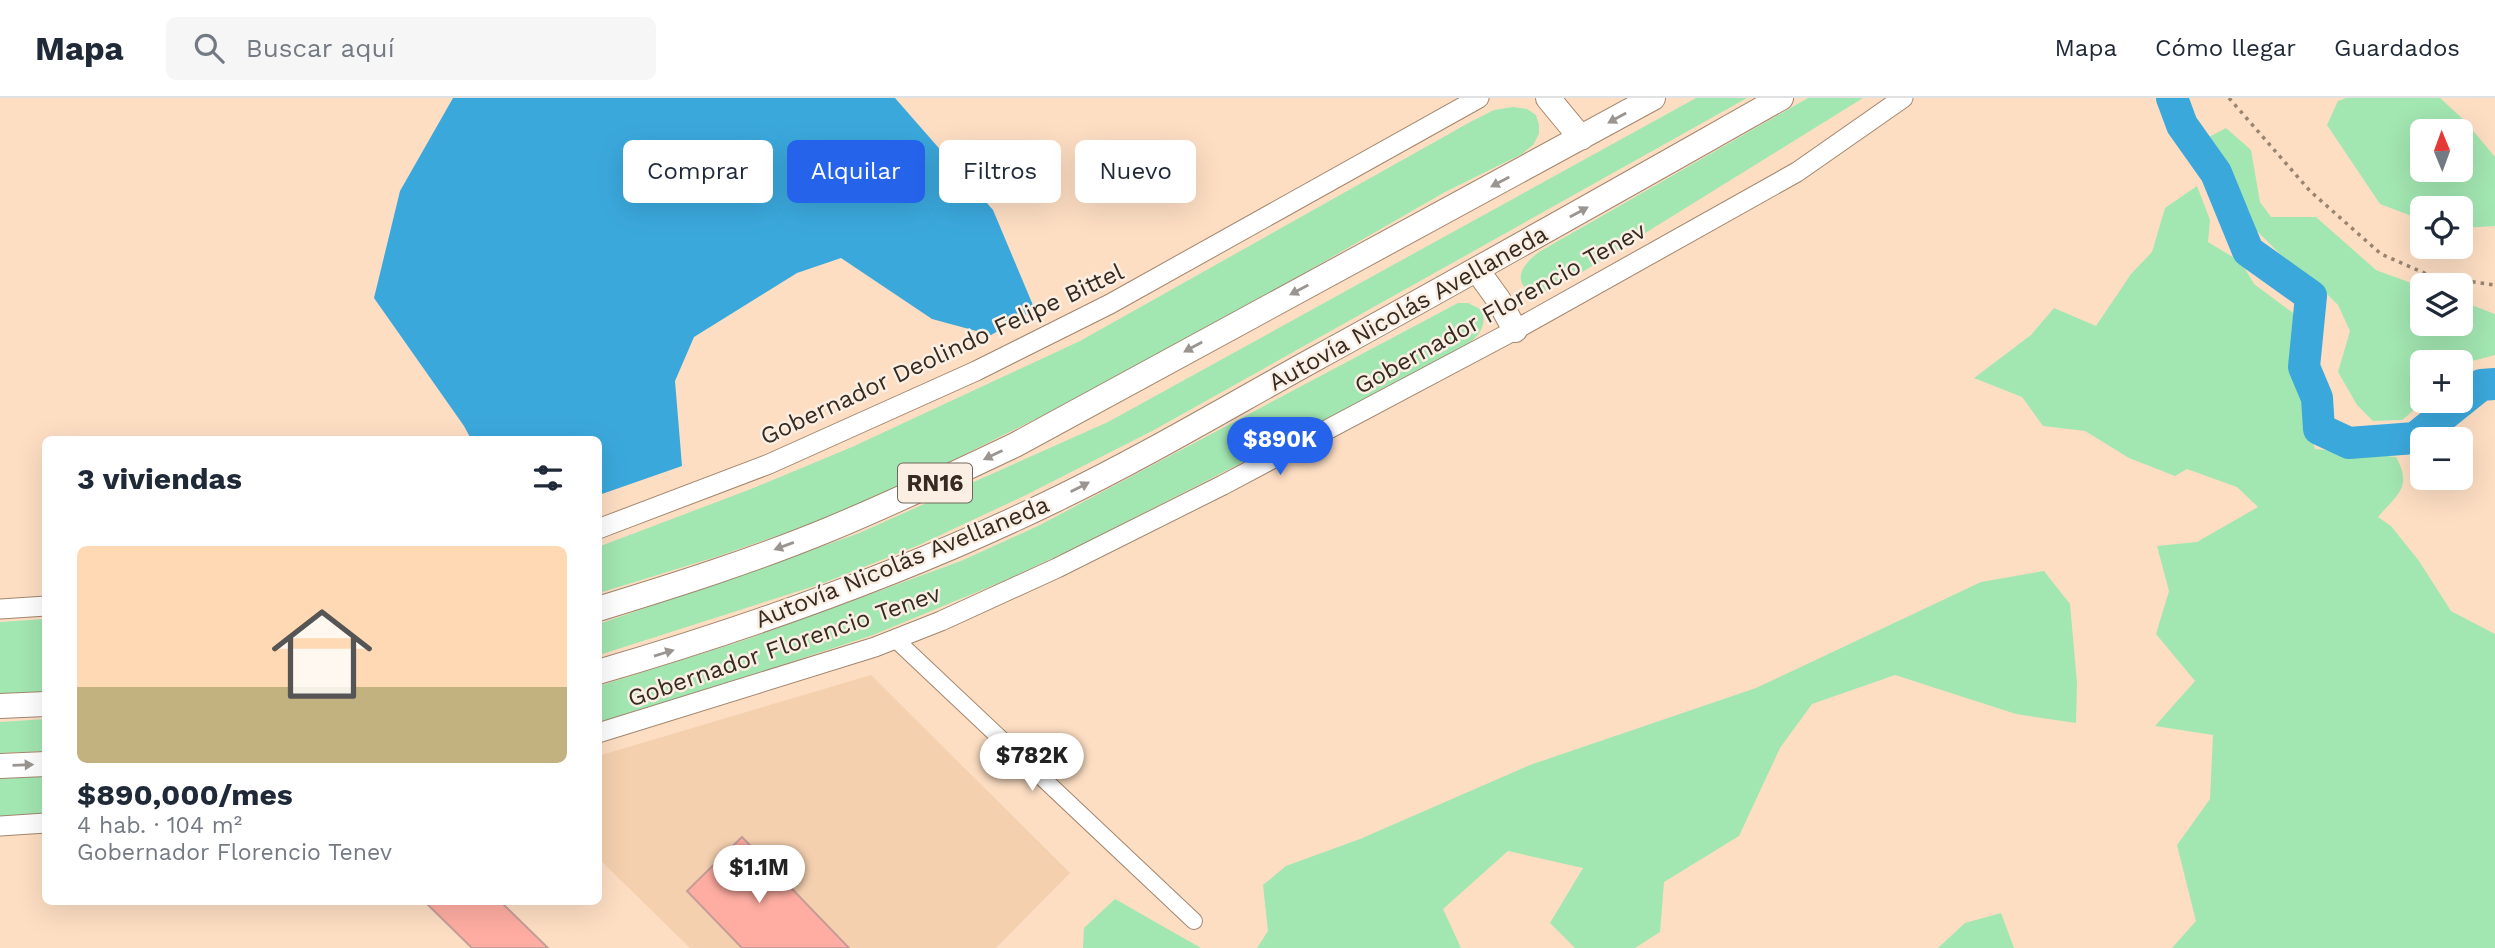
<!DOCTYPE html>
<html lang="es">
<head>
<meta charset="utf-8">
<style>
	body { margin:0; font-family:"Work Sans",sans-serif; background:#f6f6f7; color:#1f2937; height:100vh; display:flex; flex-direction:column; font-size:26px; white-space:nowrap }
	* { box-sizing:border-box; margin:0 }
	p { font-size:23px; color:#747a83 }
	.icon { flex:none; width:38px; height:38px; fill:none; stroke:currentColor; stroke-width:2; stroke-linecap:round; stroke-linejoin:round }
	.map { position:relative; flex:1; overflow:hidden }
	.details { position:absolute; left:42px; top:338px; width:560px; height:469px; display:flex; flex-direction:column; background:#fff; border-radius:10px; box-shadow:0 7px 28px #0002 }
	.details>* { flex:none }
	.banner { position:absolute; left:623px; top:42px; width:665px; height:63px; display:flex; gap:14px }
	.needle { width:46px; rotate:359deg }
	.buttons { position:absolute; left:2410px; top:21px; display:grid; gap:14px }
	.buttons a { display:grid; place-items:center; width:63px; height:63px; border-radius:10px; background:#fff; box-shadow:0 7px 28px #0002; font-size:35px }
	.price { position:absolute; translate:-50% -60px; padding:0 16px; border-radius:24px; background:#fff; color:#222; font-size:23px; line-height:46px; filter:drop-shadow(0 2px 4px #0008) }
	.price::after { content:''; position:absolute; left:50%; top:42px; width:21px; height:16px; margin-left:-10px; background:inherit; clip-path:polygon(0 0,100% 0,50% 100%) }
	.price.active { background:#2563eb; color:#fff }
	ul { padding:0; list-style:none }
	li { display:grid; align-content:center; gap:14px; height:371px; padding:0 35px }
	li+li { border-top:2px solid #e0e1e3 }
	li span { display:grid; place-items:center; height:217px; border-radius:10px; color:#555 }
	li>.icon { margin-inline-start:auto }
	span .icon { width:126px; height:126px; fill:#fffc; stroke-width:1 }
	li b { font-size:30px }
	h2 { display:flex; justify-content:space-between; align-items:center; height:84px; padding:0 35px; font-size:30px }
	.tag { padding:0 24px; border-radius:10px; background:#fff; box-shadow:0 7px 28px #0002; font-size:24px; line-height:63px }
	.tag.active { background:#2563eb; color:#fff }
	header { display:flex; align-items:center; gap:42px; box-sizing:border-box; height:98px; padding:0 35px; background:#fff; border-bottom:2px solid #e0e1e3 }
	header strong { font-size:33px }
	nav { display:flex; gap:38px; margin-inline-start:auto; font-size:24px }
	.search { width:490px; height:63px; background:#f6f6f7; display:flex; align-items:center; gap:18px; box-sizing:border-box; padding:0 24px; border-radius:10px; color:#747a83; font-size:26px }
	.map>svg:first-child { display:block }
	.built { fill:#f4d0af }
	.green { fill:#a2e6b1; fill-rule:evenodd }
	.water { fill:#3ba8dc }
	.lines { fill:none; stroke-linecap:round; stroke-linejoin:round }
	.river { stroke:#3ba8dc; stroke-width:32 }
	.building { fill:#ffada2; stroke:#c59d97; stroke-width:2 }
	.minor-casing { stroke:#a2866d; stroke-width:18 }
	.tertiary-casing { stroke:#a2866d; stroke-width:21 }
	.trunk-casing { stroke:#a2866d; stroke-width:26 }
	.path { stroke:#988471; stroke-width:3.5; stroke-dasharray:3.5 5; stroke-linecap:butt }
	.minor { stroke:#fff; stroke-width:16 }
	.tertiary { stroke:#fff; stroke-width:19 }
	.trunk { stroke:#fff; stroke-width:24 }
	.oneway { fill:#9a9590 }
	.labels { text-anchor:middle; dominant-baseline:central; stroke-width:5; stroke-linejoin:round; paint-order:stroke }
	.shield { fill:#fbefe4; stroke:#71665b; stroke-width:2 }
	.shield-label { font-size:23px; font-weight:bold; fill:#362b20 }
	.street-label { font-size:24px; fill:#362b20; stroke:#fbefe4 }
</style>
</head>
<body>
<header>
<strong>Mapa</strong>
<div class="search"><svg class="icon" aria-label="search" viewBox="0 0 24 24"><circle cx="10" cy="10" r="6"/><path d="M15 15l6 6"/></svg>Buscar aquí</div>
<nav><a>Mapa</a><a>Cómo llegar</a><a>Guardados</a></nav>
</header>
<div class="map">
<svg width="2495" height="850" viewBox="0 0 2495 850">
	<rect width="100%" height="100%" fill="#fddec3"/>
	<!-- built -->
	<path class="built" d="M871 577 1070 775 996 850H690L599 761 598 658Z"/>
	<!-- green -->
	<path class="green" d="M1696 0H1747L1154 332 1026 397 919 447 821 486 599 557V526L857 436 1108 324Z
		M1808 0H1863L1571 181C1561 185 1549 193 1538 194 1532 195 1527 192 1523 187 1515 174 1530 161 1539 154Z
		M2346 0H2440L2465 23 2495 59V128L2461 130 2460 110H2422V122L2380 106 2327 27 2338 3ZM2422 33H2460V72H2422Z
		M1513 9 1527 11 1536 17 1539 27V36L1533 47 1522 56 1445 94 1146 266 881 398 811 426 719 458 599 495 598 449 751 391 852 349 1080 243 1472 23 1494 12Z
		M2226 30 2251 52 2260 104 2271 119H2316L2376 172 2422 189V226H2460L2461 203 2495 216V257L2461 266 2422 264V303H2425L2402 322 2373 323 2357 307 2338 274 2350 233 2338 207 2310 179 2282 158 2256 132 2249 113 2207 40Z
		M2197 88 2210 122 2208 144 2241 164 2254 186 2300 220 2292 266 2315 351 2396 359C2413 390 2397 396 2378 419L2391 428 2419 463 2451 513 2495 536V850H2172L2196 823 2177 747 2210 701 2213 637 2155 628 2195 583 2156 536 2169 493 2157 448 2197 444 2258 409 2237 389 2187 371 2175 378 2129 360 2085 333 2043 328 2022 299 1974 280 2031 237 2054 210 2096 228 2131 176 2152 154 2165 110Z
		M1458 205H1468L1482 212C1491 238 1460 251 1442 262L1083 446 1006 482 873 537 599 627V588L745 542 961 463 1040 427Z
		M2044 473 2070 506 2077 585 2076 625 2016 616 1895 577 1812 606 1780 650 1739 738 1664 784 1660 834 1635 850H1575L1550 825 1583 770 1508 753 1443 811 1461 850H1257L1268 833 1263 787 1286 768 1360 741 1530 667 1756 590 1981 484Z
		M45 521V595L0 596V524Z
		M45 621V653L0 655V624Z
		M45 678V718L0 720V681Z
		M1115 801 1201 850H1083L1084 830Z
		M2001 815 2014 850H1938L1965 825Z"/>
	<!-- water -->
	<path class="water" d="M453 0H895L993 112 1035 212 991 237 932 221 841 160 797 175 694 239 675 283 682 368 599 397 598 341H471L464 328 374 200 400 93Z"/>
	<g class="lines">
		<!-- river -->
		<path class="river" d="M2172 0 2182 27 2216 75 2248 153 2311 198 2304 269 2317 300 2319 331 2349 345 2415 340 2481 287 2495 286"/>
	</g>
	<!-- building -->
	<path class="building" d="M742 739 849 850H742L687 793Z
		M424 803H500L548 850H472Z"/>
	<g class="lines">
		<!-- minor casing -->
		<g class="minor-casing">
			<path id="minor" d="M895 541 1194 823"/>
		</g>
		<!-- tertiary casing -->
		<g class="tertiary-casing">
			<path id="tertiary" d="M598 431 769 366 976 273 1110 206 1479 0
				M0 511 46 508
				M598 635 875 549 941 523 1057 470 1223 387 1515 232 1797 74 1903 0
				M0 728 46 725"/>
		</g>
		<!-- trunk casing -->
		<g class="trunk-casing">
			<path id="trunk" d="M1548 0 1581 40
				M1477 172 1498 201 1515 232
				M598 511C676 487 755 462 830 431 893 405 954 376 1015 347L1653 0
				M598 574C755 528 910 473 1057 401 1144 359 1228 309 1313 262 1470 176 1625 88 1781 0
				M0 608 46 606
				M0 668 46 666"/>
		</g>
		<!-- path -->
		<path class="path" d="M2229 0 2310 93 2381 156 2431 178 2495 187"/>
		<!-- minor -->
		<use href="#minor" class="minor"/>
		<!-- tertiary -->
		<use href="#tertiary" class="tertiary"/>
		<!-- trunk -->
		<use href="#trunk" class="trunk"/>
	</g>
	<!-- one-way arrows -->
	<defs><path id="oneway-solid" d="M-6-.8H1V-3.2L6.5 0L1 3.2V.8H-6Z" transform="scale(1.75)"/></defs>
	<g class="oneway">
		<use href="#oneway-solid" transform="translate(1617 20) rotate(151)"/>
		<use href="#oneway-solid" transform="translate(1500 84) rotate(152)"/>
		<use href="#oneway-solid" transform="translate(1579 114) rotate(-29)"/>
		<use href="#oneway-solid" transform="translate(1299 192) rotate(152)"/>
		<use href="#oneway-solid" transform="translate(1193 249) rotate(151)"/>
		<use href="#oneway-solid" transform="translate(993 357) rotate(154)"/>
		<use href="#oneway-solid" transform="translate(1080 389) rotate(-27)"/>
		<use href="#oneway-solid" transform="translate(784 448) rotate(160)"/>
		<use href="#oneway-solid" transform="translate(664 555) rotate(-17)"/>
		<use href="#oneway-solid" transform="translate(23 667) rotate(-2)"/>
	</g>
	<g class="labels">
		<!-- shield labels -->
		<rect class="shield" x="898" y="365.5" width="74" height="39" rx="5"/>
		<g class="shield-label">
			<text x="935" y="385">RN16</text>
		</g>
		<!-- street labels -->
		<g class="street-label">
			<text transform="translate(1408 210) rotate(-29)">Autovía Nicolás Avellaneda</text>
			<text transform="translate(1500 210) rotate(-29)">Gobernador Florencio Tenev</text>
			<text transform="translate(942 256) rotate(-25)">Gobernador Deolindo Felipe Bittel</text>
			<text transform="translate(902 464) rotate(-22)">Autovía Nicolás Avellaneda</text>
			<text transform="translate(784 548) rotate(-19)">Gobernador Florencio Tenev</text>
		</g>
	</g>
</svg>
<div class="buttons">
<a><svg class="needle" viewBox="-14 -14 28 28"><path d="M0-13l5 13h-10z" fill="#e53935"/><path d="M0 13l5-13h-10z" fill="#747a83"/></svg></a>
<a><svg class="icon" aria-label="locate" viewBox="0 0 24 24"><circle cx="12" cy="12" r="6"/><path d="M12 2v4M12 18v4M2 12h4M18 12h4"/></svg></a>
<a><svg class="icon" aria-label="layers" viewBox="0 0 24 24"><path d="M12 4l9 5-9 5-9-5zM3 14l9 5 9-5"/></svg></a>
<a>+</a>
<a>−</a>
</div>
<b class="price active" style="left:1280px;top:379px">$890K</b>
<b class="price" style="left:1032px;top:695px">$782K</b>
<b class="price" style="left:759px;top:807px">$1.1M</b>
<div class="banner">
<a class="tag">Comprar</a>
<a class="tag active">Alquilar</a>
<a class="tag">Filtros</a>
<a class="tag">Nuevo</a>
</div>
<section class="details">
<h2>3 viviendas<svg class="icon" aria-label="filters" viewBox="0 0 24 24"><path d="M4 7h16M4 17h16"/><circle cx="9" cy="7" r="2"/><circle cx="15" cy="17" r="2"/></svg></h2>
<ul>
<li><span style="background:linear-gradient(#ffd9b3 65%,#c2b280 0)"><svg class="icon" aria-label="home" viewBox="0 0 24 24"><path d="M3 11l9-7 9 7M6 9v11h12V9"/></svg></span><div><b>$890,000/mes</b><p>4 hab. · 104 m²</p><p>Gobernador Florencio Tenev</p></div></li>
</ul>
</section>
</div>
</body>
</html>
